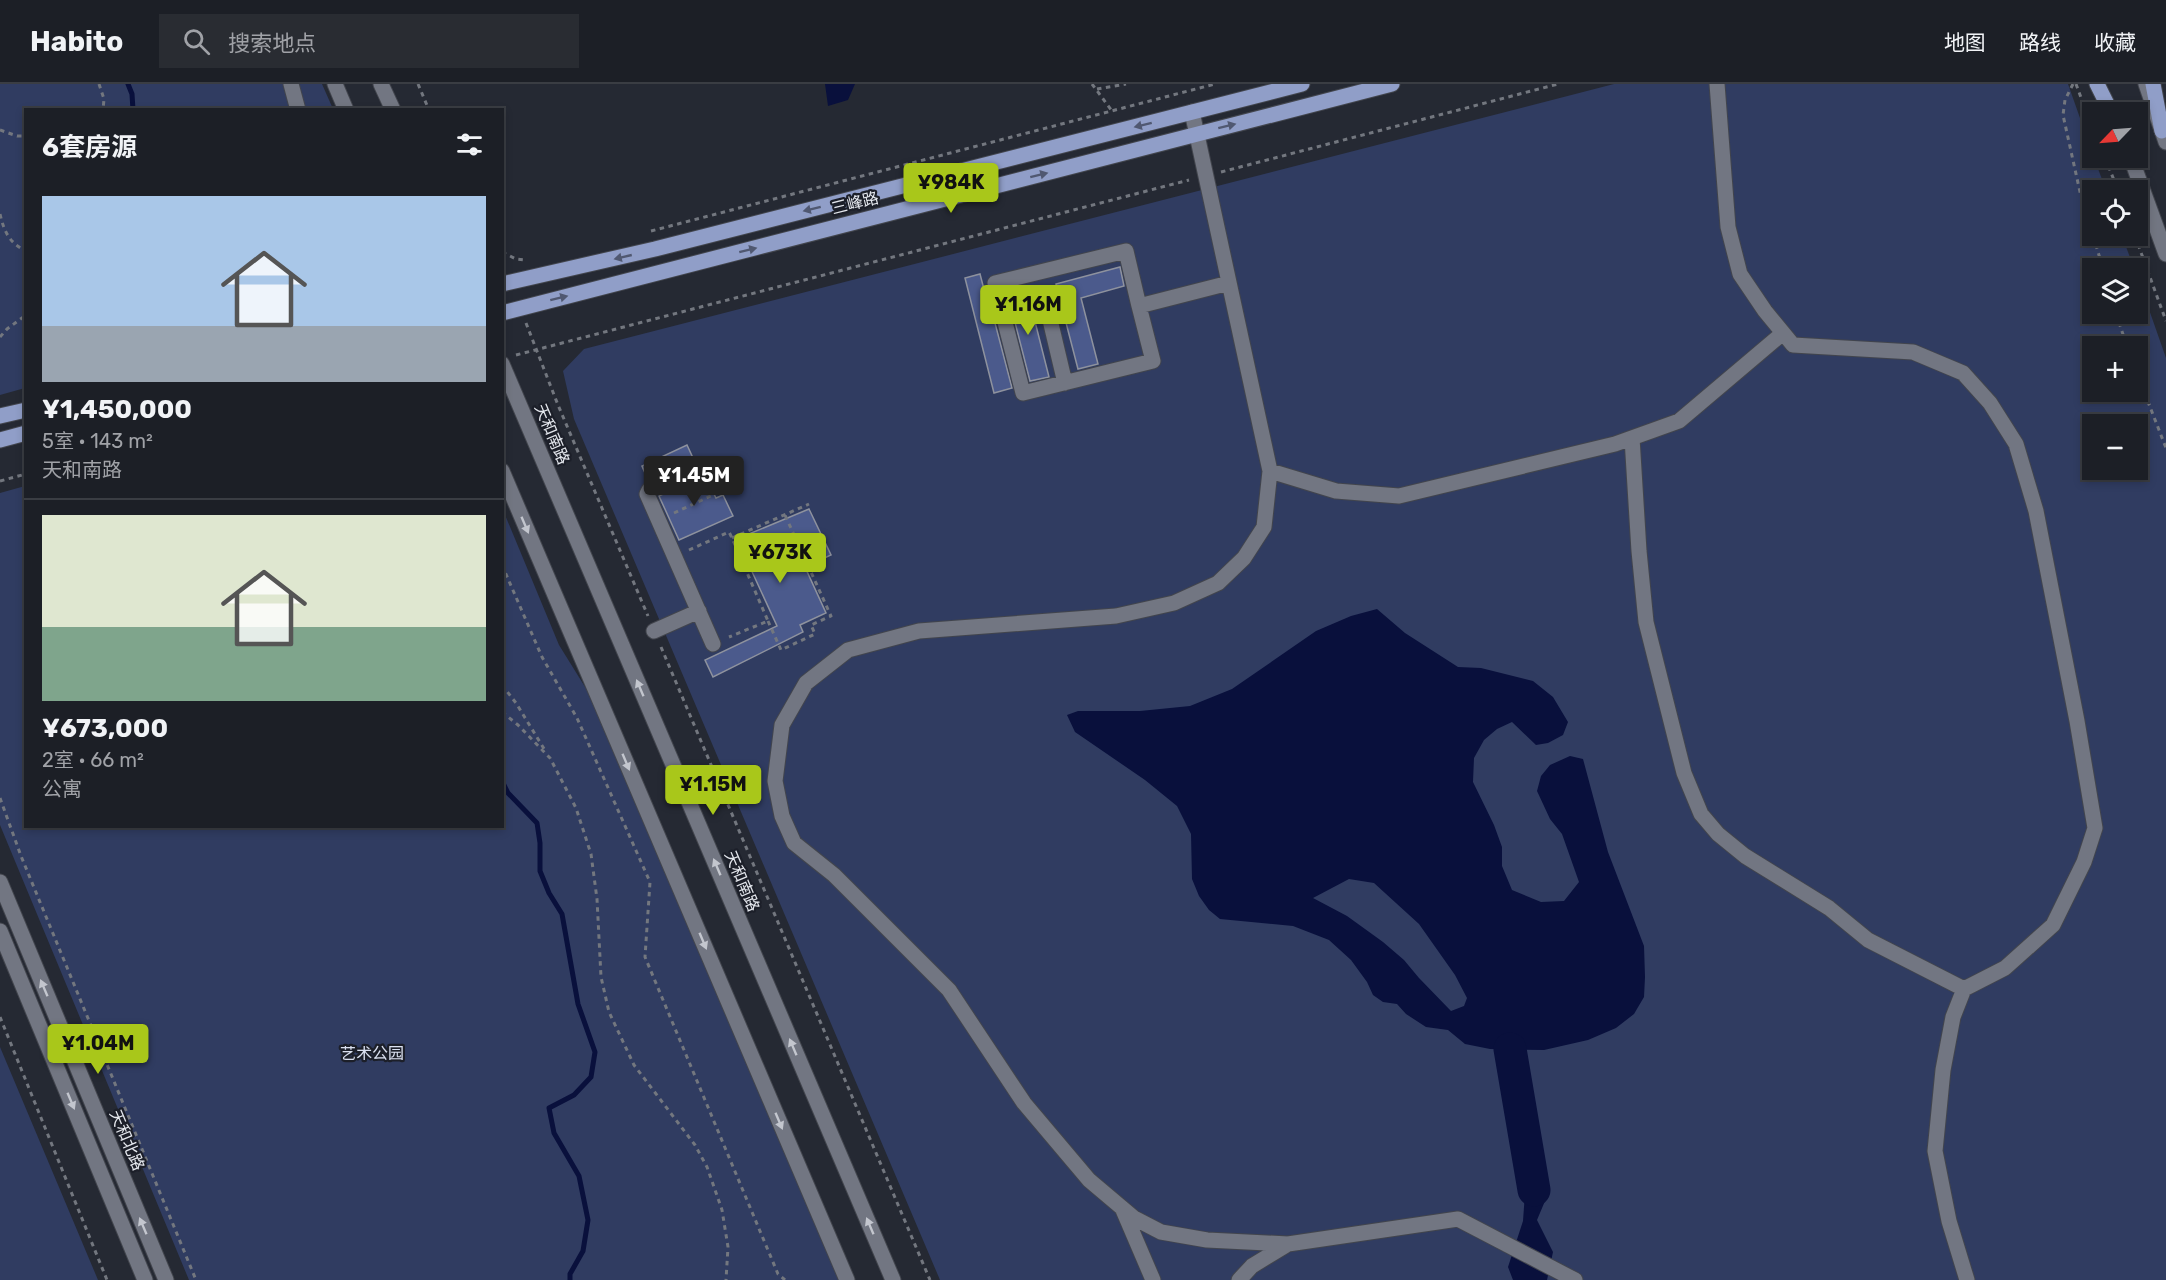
<!DOCTYPE html>
<html lang="zh">
<head>
<meta charset="utf-8">
<style>
	body { margin:0; font-family:Rubik,"Noto Sans SC",sans-serif; background:#292c32; color:#f1f3f6; height:100vh; display:flex; flex-direction:column; font-size:22px; white-space:nowrap }
	* { box-sizing:border-box; margin:0 }
	p { font-size:20px; color:#a0a2a7 }
	.icon { flex:none; width:33px; height:33px; fill:none; stroke:currentColor; stroke-width:2; stroke-linecap:round; stroke-linejoin:round }
	.map { position:relative; flex:1; overflow:hidden }
	.drawer { position:absolute; left:24px; top:24px; width:480px; height:720px; display:flex; flex-direction:column; background:#1c1f26; border-radius:0px; box-shadow:0 3px 9px #0003,0 0 0 2px #3a3d43 }
	.drawer>* { flex:none }
	.needle { width:39px; rotate:245deg }
	.controls { position:absolute; left:2082px; top:18px; display:grid; gap:12px }
	.controls a { display:grid; place-items:center; width:66px; height:66px; border-radius:0px; background:#1c1f26; box-shadow:0 3px 9px #0003,0 0 0 2px #3a3d43; font-size:30px }
	.price { position:absolute; translate:-50% -51px; padding:0 14px; border-radius:6px; background:#a9c71a; color:#111; font-size:20px; line-height:39px; filter:drop-shadow(0 2px 3px #0008) }
	.price::after { content:''; position:absolute; left:50%; top:36px; width:18px; height:14px; margin-left:-9px; background:inherit; clip-path:polygon(0 0,100% 0,50% 100%) }
	.price.current { background:#222; color:#fff }
	ul { padding:0; list-style:none }
	li { display:grid; align-content:center; gap:12px; height:318px; padding:0 18px }
	li+li { border-top:2px solid #3a3d43 }
	li span { display:grid; place-items:center; height:186px; border-radius:0px; color:#555 }
	li>.icon { margin-inline-start:auto }
	span .icon { width:108px; height:108px; fill:#fffc; stroke-width:1 }
	li b { font-size:26px }
	h2 { display:flex; justify-content:space-between; align-items:center; height:72px; padding:0 18px; font-size:26px }
	header { display:flex; align-items:center; gap:36px; box-sizing:border-box; height:84px; padding:0 30px; background:#1c1f26; border-bottom:2px solid #3a3d43 }
	header strong { font-size:28px }
	nav { display:flex; gap:33px; margin-inline-start:auto; font-size:21px }
	.search { width:420px; height:54px; background:#292c32; display:flex; align-items:center; gap:15px; box-sizing:border-box; padding:0 21px; border-radius:0px; color:#a0a2a7; font-size:22px }
	.map>svg:first-child { display:block }
	.green { fill:#303c61; fill-rule:evenodd }
	.water { fill:#09103c; fill-rule:evenodd }
	.lines { fill:none; stroke-linecap:round; stroke-linejoin:round }
	.stream { stroke:#09103c; stroke-width:5 }
	.river { stroke:#09103c; stroke-width:33 }
	.building { fill:#4b5a8c; stroke:#8e929e; stroke-width:1.5 }
	.minor-casing { stroke:#42454d; stroke-width:17 }
	.major-casing { stroke:#42454d; stroke-width:17 }
	.path { stroke:#73777f; stroke-width:3; stroke-dasharray:4.5 4.5; stroke-linecap:butt }
	.minor { stroke:#727682; stroke-width:15 }
	.major { stroke:#909ec8; stroke-width:15 }
	.oneway { fill:#505871 }
	.oneway2 { fill:#c3c6ce }
	.labels { text-anchor:middle; dominant-baseline:central; stroke-width:4.5; stroke-linejoin:round; paint-order:stroke }
	.street-label { font-size:16px; fill:#e6e9ef; stroke:#1c1f29 }
	.park-label { font-size:16px; fill:#dae0f0; stroke:#1c1f29 }
</style>
</head>
<body>
<header>
<strong>Habito</strong>
<div class="search"><svg class="icon" aria-label="search" viewBox="0 0 24 24"><circle cx="10" cy="10" r="6"/><path d="M15 15l6 6"/></svg>搜索地点</div>
<nav><a>地图</a><a>路线</a><a>收藏</a></nav>
</header>
<div class="map">
<svg width="2166" height="1196" viewBox="0 0 2166 1196">
	<rect width="100%" height="100%" fill="#252933"/>
	<!-- green -->
	<path class="green" d="M0 0H322L333 25 26 26 25 304 0 311Z
		M1614 0H2068L2092 68V74H2094L2106 106H2092V152H2122L2134 184H2092V230H2138V194L2166 274V1196H940L574 335 563 287 584 265ZM2092 262H2138V308H2092ZM2092 340H2138V386H2092Z
		M25 402 26 742H502L503 426 559 561 595 619 841 1196H189L0 741V409Z
		M0 963 98 1196H0Z"/>
	<!-- water -->
	<path class="water" d="M825 0H855L848 16 828 22Z
		M1377 525 1405 549 1458 583 1481 584 1533 597 1553 613 1568 638 1563 651 1548 659 1536 661 1512 638 1497 645 1484 656 1474 674 1473 698 1494 741 1502 763V782L1512 806 1541 818 1564 817 1579 798 1562 750 1550 735 1537 707 1541 692 1550 681 1570 672 1583 675 1608 768 1644 862 1645 893 1644 913 1634 930 1616 944 1588 956 1544 966 1490 965 1465 960 1448 946 1426 943 1406 930 1397 920 1383 918 1373 911 1367 898 1351 876 1329 856 1293 842 1220 835 1209 826 1199 812 1192 795 1191 750 1177 722 1145 696 1075 648 1067 631 1078 627H1140L1190 622 1232 605 1316 547 1351 532ZM1349 795 1374 799 1419 840 1455 891 1467 914 1464 922 1451 927 1419 894 1404 876 1383 858 1347 832 1313 814Z
		M1541 1105 1545 1117 1537 1136 1553 1168 1547 1196H1513L1508 1183 1523 1137 1525 1109Z"/>
	<g class="lines">
		<!-- stream -->
		<path class="stream" d="M128 0 132 10 133 26
			M502 697 508 709 537 739 540 759V787L549 809 562 830 578 920 595 968 591 993 574 1011 549 1024 554 1049 579 1092 588 1136 583 1167 570 1190V1196"/>
		<!-- river -->
		<path class="river" d="M1510 965 1534 1106"/>
	</g>
	<!-- building -->
	<path class="building" d="M1120 183 1124 202 1081 214 1098 280 1078 285 1056 200Z
		M980 190 987 217 989 216 1012 304 994 309 965 194Z
		M1027 206 1049 293 1030 297 1008 211Z
		M687 361 693 374 648 396 642 382Z
		M704 390 716 414 723 411 733 432 679 456 659 412Z
		M809 425 831 471 805 483 826 529 800 541 803 548 713 593 705 576 777 542 737 455Z"/>
	<g class="lines">
		<!-- minor casing -->
		<g class="minor-casing">
			<path id="minor" d="M291 0 298 26
				M335 0 346 26
				M381 0 393 26
				M1717 0 1728 143 1740 190 1765 227 1793 261 1913 268 1963 289 1990 319 2016 360 2036 427 2077 637 2095 744 2084 778 2053 841 2005 884 1964 905 1953 933 1943 986 1935 1067 1949 1137 1967 1196
				M2146 0 2166 58
				M1192 28 1270 387 1264 443 1244 474 1218 499 1174 519 1116 532 919 547 848 566 806 599 782 641 775 697 782 732 794 759 834 791 949 906 1024 1019 1089 1096 1134 1134 1161 1148 1207 1156 1288 1160
				M2131 74 2166 170
				M1046 219 1065 299
				M1139 222 1153 277 1023 309 995 199 1126 167 1139 222 1229 199
				M502 280 893 1196
				M1632 354 1639 467 1646 538 1684 689 1701 730 1718 750 1745 772 1829 824 1868 856 1964 905
				M698 383 649 406 647 410 713 560
				M502 387 847 1196
				M1270 387 1336 407 1399 412 1615 360 1679 337 1783 249
				M654 547 699 527
				M0 798 166 1196
				M0 847 145 1196
				M1123 1126 1153 1196
				M1239 1196 1252 1182 1288 1160 1458 1135 1575 1196"/>
		</g>
		<!-- major casing -->
		<g class="major-casing">
			<path id="major" d="M2097 0 2111 28
				M2153 0 2162 47
				M502 200 655 165 1302 0
				M502 229 1392 0
				M0 332 26 326
				M0 356 26 349"/>
		</g>
		<!-- path -->
		<path class="path" d="M99 0 104 15 103 26
			M418 0 429 26
			M1092 0 1112 27
			M2073 0 2065 16 2063 31 2080 108 2092 150
			M2076 0 2092 43
			M1097 5 1126 0
			M0 46 17 52H26
			M2105 74 2118 106
			M1221 88 1558 0
			M0 130C4 147 9 159 26 167
			M651 147 1215 0
			M2093 152 2103 184
			M2135 152 2166 237
			M502 168 516 175 526 176
			M2116 230 2127 262
			M526 239 558 321 648 532
			M0 253 7 245 26 231
			M516 271 1189 96
			M2138 292 2166 364
			M0 397 26 390
			M674 429 715 410
			M732 454 809 420
			M689 466 729 448 732 454 768 537 729 553
			M502 481 542 573 577 634 650 798 645 873 778 1190 785 1196
			M768 537 781 566 815 550 811 541 831 532 785 431
			M661 563 930 1196
			M502 601 516 619 546 668
			M502 628 518 641 550 674 576 724 591 770 597 815 601 893 609 928 634 981 695 1061 707 1083 722 1126 728 1163 726 1196
			M0 714 21 772 196 1196
			M0 933 107 1196"/>
		<!-- minor -->
		<use href="#minor" class="minor"/>
		<!-- major -->
		<use href="#major" class="major"/>
	</g>
	<!-- one-way arrows -->
	<defs><path id="oneway-solid" d="M-6-.8H1V-3.2L6.5 0L1 3.2V.8H-6Z" transform="scale(1.5)"/></defs>
	<g class="oneway">
		<use href="#oneway-solid" transform="translate(1143 41) rotate(166)"/>
		<use href="#oneway-solid" transform="translate(1227 42) rotate(-14)"/>
		<use href="#oneway-solid" transform="translate(1039 91) rotate(-14)"/>
		<use href="#oneway-solid" transform="translate(812 125) rotate(166)"/>
		<use href="#oneway-solid" transform="translate(748 166) rotate(-14)"/>
		<use href="#oneway-solid" transform="translate(623 173) rotate(167)"/>
		<use href="#oneway-solid" transform="translate(559 214) rotate(-14)"/>
	</g>
	<g class="oneway2">
		<use href="#oneway-solid" transform="translate(525 441) rotate(67)"/>
		<use href="#oneway-solid" transform="translate(640 604) rotate(-113)"/>
		<use href="#oneway-solid" transform="translate(626 678) rotate(67)"/>
		<use href="#oneway-solid" transform="translate(717 783) rotate(-113)"/>
		<use href="#oneway-solid" transform="translate(703 857) rotate(67)"/>
		<use href="#oneway-solid" transform="translate(44 904) rotate(-113)"/>
		<use href="#oneway-solid" transform="translate(793 963) rotate(-113)"/>
		<use href="#oneway-solid" transform="translate(71 1017) rotate(67)"/>
		<use href="#oneway-solid" transform="translate(779 1037) rotate(67)"/>
		<use href="#oneway-solid" transform="translate(143 1142) rotate(-113)"/>
		<use href="#oneway-solid" transform="translate(870 1142) rotate(-113)"/>
	</g>
	<g class="labels">
		<!-- street labels -->
		<g class="street-label">
			<text transform="translate(855 119) rotate(-14)">三峰路</text>
			<text transform="translate(552 350) rotate(67)">天和南路</text>
			<text transform="translate(742 797) rotate(67)">天和南路</text>
			<text transform="translate(127 1056) rotate(67)">天和北路</text>
		</g>
		<!-- park labels -->
		<g class="park-label">
			<text x="372" y="969">艺术公园</text>
		</g>
	</g>
</svg>
<div class="controls">
<a><svg class="needle" viewBox="-14 -14 28 28"><path d="M0-13l5 13h-10z" fill="#e53935"/><path d="M0 13l5-13h-10z" fill="#a0a2a7"/></svg></a>
<a><svg class="icon" aria-label="locate" viewBox="0 0 24 24"><circle cx="12" cy="12" r="6"/><path d="M12 2v4M12 18v4M2 12h4M18 12h4"/></svg></a>
<a><svg class="icon" aria-label="layers" viewBox="0 0 24 24"><path d="M12 4l9 5-9 5-9-5zM3 14l9 5 9-5"/></svg></a>
<a>+</a>
<a>−</a>
</div>
<b class="price" style="left:951px;top:130px">¥984K</b>
<b class="price" style="left:1028px;top:252px">¥1.16M</b>
<b class="price current" style="left:694px;top:423px">¥1.45M</b>
<b class="price" style="left:780px;top:500px">¥673K</b>
<b class="price" style="left:713px;top:732px">¥1.15M</b>
<b class="price" style="left:98px;top:991px">¥1.04M</b>
<section class="drawer">
<h2>6套房源<svg class="icon" aria-label="filters" viewBox="0 0 24 24"><path d="M4 7h16M4 17h16"/><circle cx="9" cy="7" r="2"/><circle cx="15" cy="17" r="2"/></svg></h2>
<ul>
<li><span style="background:linear-gradient(#a9c7e8 70%,#9aa5b1 0)"><svg class="icon" aria-label="home" viewBox="0 0 24 24"><path d="M3 11l9-7 9 7M6 9v11h12V9"/></svg></span><div><b>¥1,450,000</b><p>5室 · 143 m²</p><p>天和南路</p></div></li>
<li><span style="background:linear-gradient(#dfe7d0 60%,#7fa58c 0)"><svg class="icon" aria-label="home" viewBox="0 0 24 24"><path d="M3 11l9-7 9 7M6 9v11h12V9"/></svg></span><div><b>¥673,000</b><p>2室 · 66 m²</p><p>公寓</p></div></li>
</ul>
</section>
</div>
</body>
</html>
